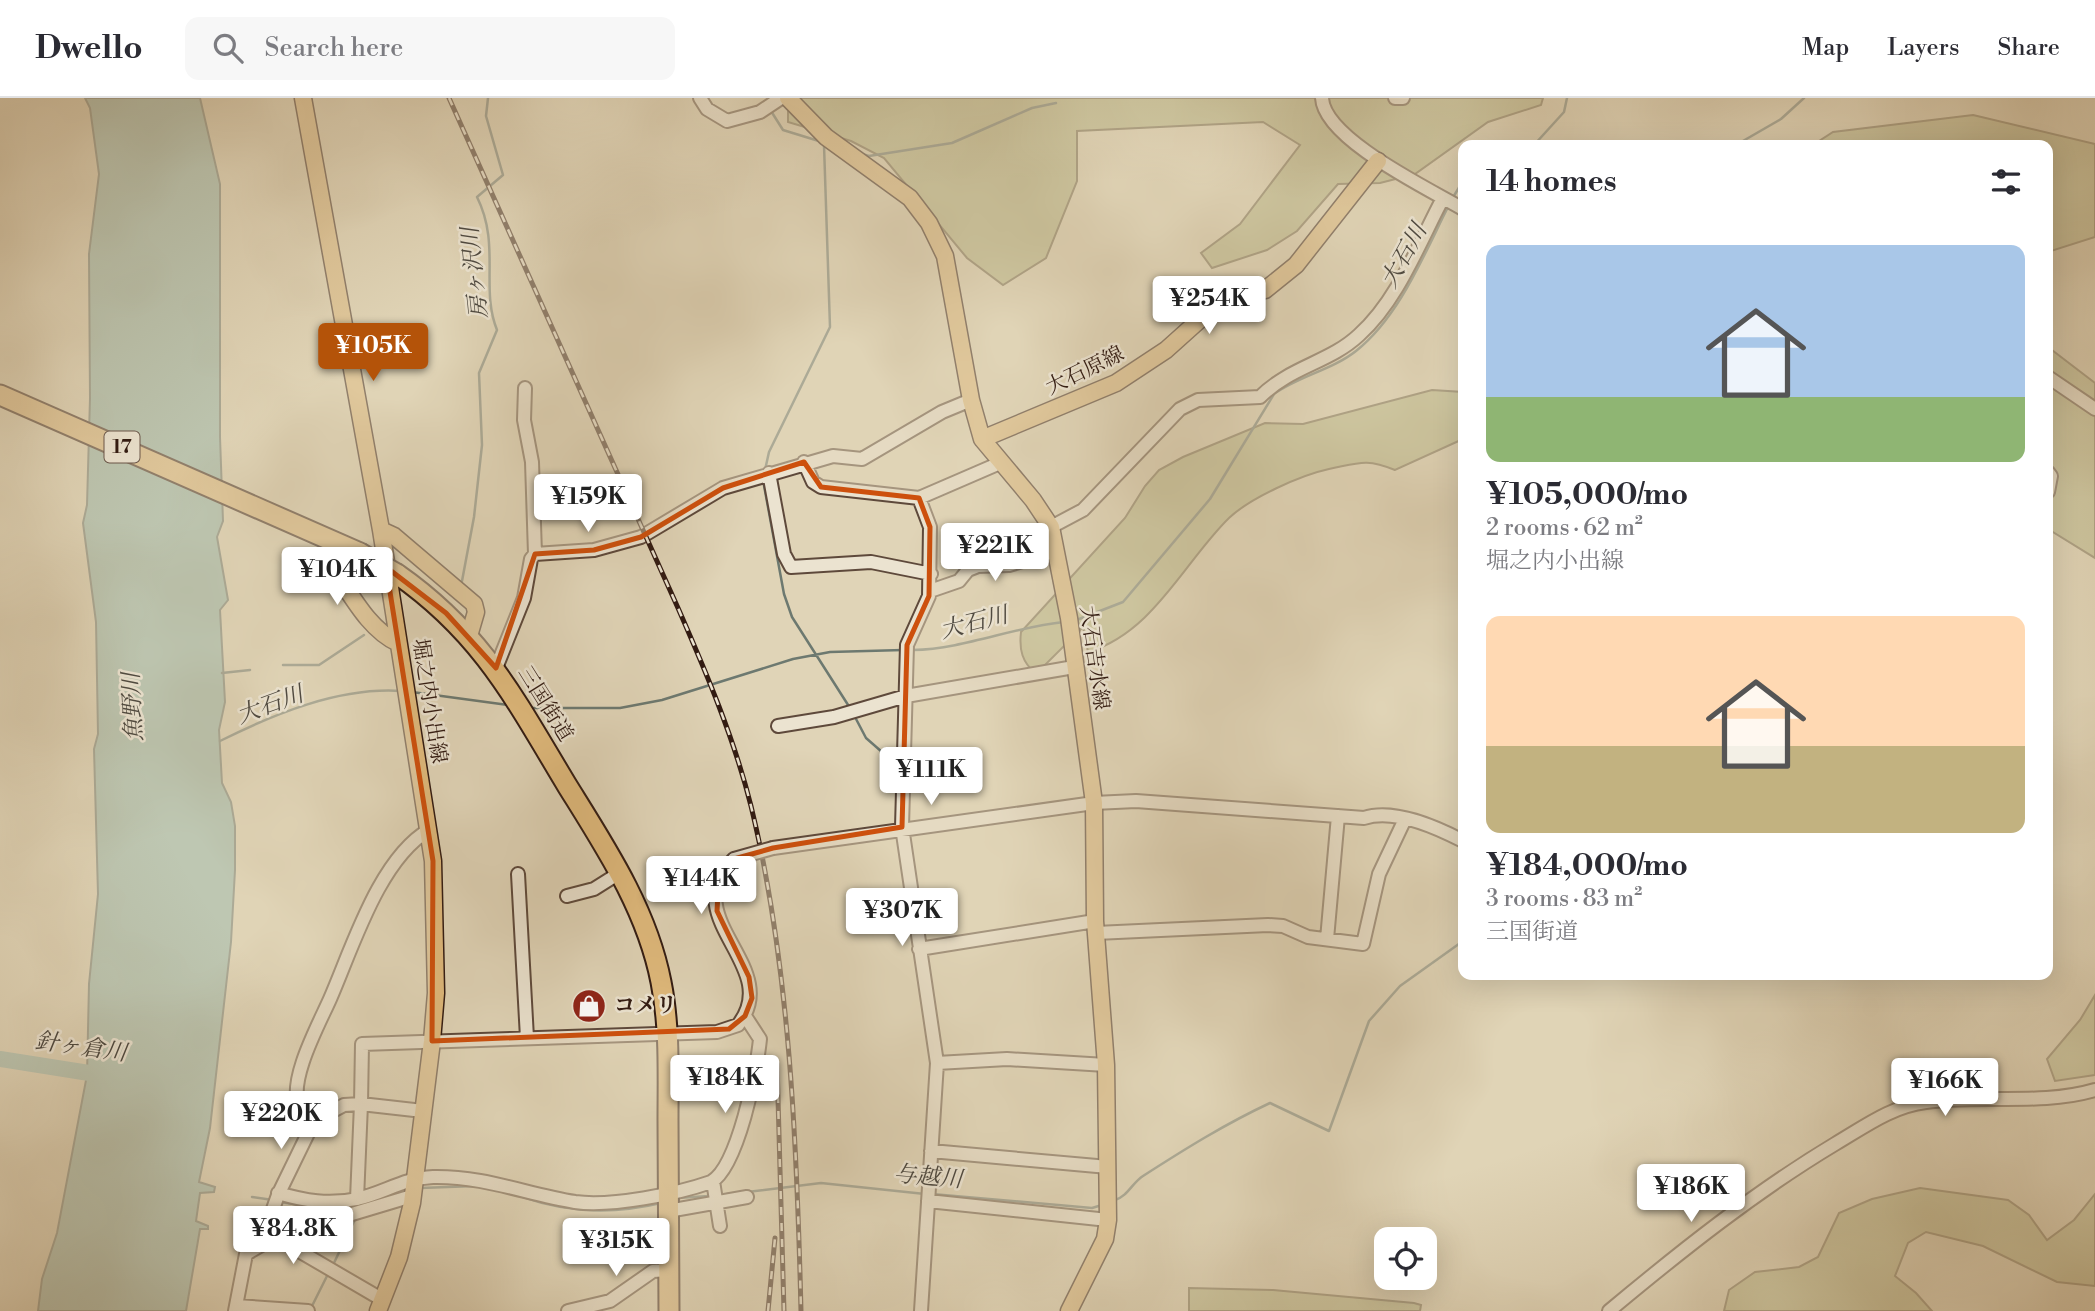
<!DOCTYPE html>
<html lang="en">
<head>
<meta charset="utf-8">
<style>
	body { margin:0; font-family:"Libre Bodoni","Noto Serif JP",serif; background:#f7f7f7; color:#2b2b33; height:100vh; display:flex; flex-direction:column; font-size:26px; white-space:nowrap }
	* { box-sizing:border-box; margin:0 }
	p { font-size:23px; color:#7c7c81 }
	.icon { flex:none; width:38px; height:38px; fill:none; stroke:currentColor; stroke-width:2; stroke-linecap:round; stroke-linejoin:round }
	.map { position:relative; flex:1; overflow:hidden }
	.sheet { position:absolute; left:1458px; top:42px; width:595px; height:840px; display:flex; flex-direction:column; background:#fff; border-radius:14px; box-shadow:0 7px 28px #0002 }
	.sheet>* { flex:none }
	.controls { position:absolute; left:1374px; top:1129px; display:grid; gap:14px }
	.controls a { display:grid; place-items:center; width:63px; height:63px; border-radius:14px; background:#fff; box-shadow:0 7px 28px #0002; font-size:35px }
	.price { position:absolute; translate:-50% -60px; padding:0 16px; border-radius:7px; background:#fff; color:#222; font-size:23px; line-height:46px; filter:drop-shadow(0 2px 4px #0008) }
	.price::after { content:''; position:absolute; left:50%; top:42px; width:21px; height:16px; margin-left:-10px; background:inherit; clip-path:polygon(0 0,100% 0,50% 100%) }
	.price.on { background:#b45309; color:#fff }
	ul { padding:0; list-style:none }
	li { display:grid; align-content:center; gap:14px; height:371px; padding:0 28px }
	li span { display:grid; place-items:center; height:217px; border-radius:14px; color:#555 }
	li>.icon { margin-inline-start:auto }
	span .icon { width:126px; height:126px; fill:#fffc; stroke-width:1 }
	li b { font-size:30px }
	h2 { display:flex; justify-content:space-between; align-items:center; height:84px; padding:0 28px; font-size:30px }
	header { display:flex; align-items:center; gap:42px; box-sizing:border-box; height:98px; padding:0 35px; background:#fff; border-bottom:2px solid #e1e1e2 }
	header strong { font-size:33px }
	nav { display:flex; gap:38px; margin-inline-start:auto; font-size:24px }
	.search { width:490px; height:63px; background:#f7f7f7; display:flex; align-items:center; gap:18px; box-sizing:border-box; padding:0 24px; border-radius:14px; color:#7c7c81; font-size:26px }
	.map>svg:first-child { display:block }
	.green { fill:#bbba89; stroke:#766a4e; stroke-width:2 }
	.water { fill:#94b8ae; stroke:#6d7970; stroke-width:2 }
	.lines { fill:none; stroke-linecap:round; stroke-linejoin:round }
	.stream { stroke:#6d7970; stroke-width:2.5 }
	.river { stroke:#94b8ae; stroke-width:16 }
	.minor-casing { stroke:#5e493b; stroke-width:16 }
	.major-casing { stroke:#321b12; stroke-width:19 }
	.highway-casing { stroke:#321b12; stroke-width:23 }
	.minor { stroke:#ebe3d0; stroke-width:12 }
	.major { stroke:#e0ba7c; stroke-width:16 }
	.highway { stroke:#e0ba7c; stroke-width:19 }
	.rail-casing { stroke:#321b12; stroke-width:5 }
	.rail { stroke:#ebe3d0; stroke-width:2.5; stroke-dasharray:8; stroke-linecap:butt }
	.minor-bridge-casing { stroke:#5e493b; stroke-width:16; stroke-linecap:butt }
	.highway-bridge-casing { stroke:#321b12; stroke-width:23; stroke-linecap:butt }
	.minor-bridge { stroke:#ebe3d0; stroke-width:12 }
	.highway-bridge { stroke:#e0ba7c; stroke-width:19 }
	.marked { fill:none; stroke:#cd500d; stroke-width:5; stroke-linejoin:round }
	.labels { text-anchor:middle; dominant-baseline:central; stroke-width:5; stroke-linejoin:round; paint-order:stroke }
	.shield { fill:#ebe3d0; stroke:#6a574b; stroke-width:2 }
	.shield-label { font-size:19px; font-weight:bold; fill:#321b12 }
	.street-label { font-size:21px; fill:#321b12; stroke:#ebe3d0 }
	.poi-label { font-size:21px; font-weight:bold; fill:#321b12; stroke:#ebe3d0; text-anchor:start }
	.water-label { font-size:23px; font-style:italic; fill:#4f4a41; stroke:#ebe3d0 }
</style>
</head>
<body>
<header>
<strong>Dwello</strong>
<div class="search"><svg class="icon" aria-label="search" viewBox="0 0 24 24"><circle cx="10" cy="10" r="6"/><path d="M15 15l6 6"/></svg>Search here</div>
<nav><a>Map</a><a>Layers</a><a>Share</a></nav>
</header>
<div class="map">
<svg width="2095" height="1213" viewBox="0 0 2095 1213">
	<rect width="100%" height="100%" fill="#e0d4b7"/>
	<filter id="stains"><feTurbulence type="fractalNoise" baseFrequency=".00286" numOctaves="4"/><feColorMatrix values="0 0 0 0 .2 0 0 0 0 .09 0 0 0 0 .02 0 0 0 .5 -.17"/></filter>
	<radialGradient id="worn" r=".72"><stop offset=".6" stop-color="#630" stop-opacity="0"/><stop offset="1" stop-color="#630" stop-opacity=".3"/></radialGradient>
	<!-- green -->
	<path class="green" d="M788 0H1543L1541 7 1488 24 1415 76 1380 85 1338 86 1297 133 1267 152 1212 170 1201 155 1240 126 1300 47 1263 24 1077 33V83L1046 160 1003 187 967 160 884 60 851 43 788 24Z
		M1973 17 2095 46V139L2048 154V47H1813L1833 34Z
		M2048 249 2095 285V460L2048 431Z
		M1432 292 1463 294V341L1395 372C1366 360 1359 365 1329 371 1301 377 1250 400 1229 420 1184 464 1153 535 1088 554L1083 529 1036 576C1022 564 1019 552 1021 534L1125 420 1145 388 1159 372 1183 359 1265 325 1303 326Z
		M2095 897V977L2055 983 2047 961 2080 922Z
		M1920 1090 2008 1102 2029 1117 2047 1142 2074 1122 2095 1096V1188L2057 1184 1983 1148 1926 1134 1908 1145 1895 1178 1916 1195 1932 1213H1724L1729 1192 1755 1174 1799 1169 1818 1159 1839 1115 1872 1101Z
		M1189 1190 1273 1192 1414 1205 1421 1207 1420 1213H1189Z"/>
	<!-- water -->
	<path class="water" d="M85 0H200L220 86V339L223 423 217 439 228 502 220 512 225 604 219 632 222 685 231 704 235 728V772L231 844 210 1030 199 1084 215 1089 214 1094 200 1095 196 1123 208 1128V1131H200L186 1213H38L42 1181 57 1135 87 977 89 886 98 796 94 651 98 636 96 524 83 425 87 407 90 300 89 156 99 76 90 10Z"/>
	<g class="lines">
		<!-- stream -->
		<path class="stream" d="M771 13 783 32 822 44
			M1534 47 1564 14 1567 0
			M1736 47 1781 21 1804 0
			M862 56 869 58 952 45 1032 10 1056 5
			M1452 101 1463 83
			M765 372 769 354 830 229 824 47
			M763 382 784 496 792 519 850 610
			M462 483 474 419 482 347 479 275 497 232C480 190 501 147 477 99L503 77 486 18 488 0
			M1074 523 1123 504 1210 401 1274 296C1299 278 1332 272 1356 253 1400 218 1424 156 1449 107
			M913 552C964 551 1013 529 1064 524
			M283 567H319L364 537
			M222 575 250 572
			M412 594 508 607
			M529 610H620L662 602 793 561 830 554 903 552
			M855 619 866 640 898 668
			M220 643C274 616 339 589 401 593
			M909 677 917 684
			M420 1090 476 1088
			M747 1094 821 1085 925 1096
			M932 1096 1092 1110 1102 1107
			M719 1097 737 1095
			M252 1099 273 1102
			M523 1099C568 1115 615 1116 661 1105
			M678 1100 709 1098
			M1115 1102C1128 1098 1132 1085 1143 1078 1185 1051 1225 1026 1270 1005L1329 1033 1369 923 1400 888 1463 843
			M280 1104 320 1110 339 1109
			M333 1167 356 1119
			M311 1210 328 1176"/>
		<!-- river -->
		<path class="river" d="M0 961 108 978"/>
		<!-- minor casing -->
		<g class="minor-casing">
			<path id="minor" d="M700 0 707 11 727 23 760 14 781 0
				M1322 0C1324 41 1429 91 1463 111
				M1395 0H1403
				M2048 279 2095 311
				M525 290 524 322 532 364 535 456
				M804 364 813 384 821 389 919 400 1000 365
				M2048 374 2051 378 2048 394
				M769 375 784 456 791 469 871 464 931 476
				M919 400 930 429 929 498 907 547 902 729 937 965 921 1213
				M1051 429 1083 412 1180 311 1198 302 1260 299C1291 268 1329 265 1359 237 1398 202 1419 145 1443 100
				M930 493 959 483 968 472 978 468 1009 467 1056 453
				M496 570 524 500 531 461 535 456 594 452 641 439 723 390 833 358 862 361 942 314 971 302
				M778 628 834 619 906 598 1074 569
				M773 750 1094 705 1136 703 1364 720C1394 710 1436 729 1463 743
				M518 776 527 940
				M567 798 594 791 621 774
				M1096 835 1268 827 1283 828 1308 839 1363 846 1379 776 1405 721
				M1327 841 1338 718
				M919 851 1095 823
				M937 965 1007 961 1106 967
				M314 1023C308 1019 302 1015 299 1008 288 982 319 926 330 901 352 851 379 761 429 732
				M931 1053 1108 1069
				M713 1083 720 1128
				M278 1095C305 1103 329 1107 357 1101 384 1095 404 1080 433 1079 484 1078 526 1096 575 1104 611 1109 677 1096 711 1084 738 1069 757 972 760 941L745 918
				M357 1101 361 1006 423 1013
				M928 1103 1108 1122
				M668 1113 747 1099
				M273 1116 342 1119 412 1098
				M275 1139 383 1202
				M236 1208 308 1213
				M235 1213 246 1156 275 1139 273 1111 278 1097 314 1023 344 1007 361 1006 362 946 717 934 738 927C785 868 673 820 734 761
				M568 1213 610 1203 653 1173 669 1172
				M1609 1213C1681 1153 1755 1094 1835 1046 1864 1029 1892 1008 1926 1004 1981 996 2041 1008 2095 992"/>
		</g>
		<!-- major casing -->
		<g class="major-casing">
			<path id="major" d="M303 0 381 432 433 763 436 895 432 943 412 1105 399 1159 378 1213
				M788 0 826 39 910 100 929 125 945 158 971 302 982 341 1033 402 1051 429 1069 520 1094 705 1095 823 1106 967 1108 1122 1105 1141 1069 1213
				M982 341 1116 285 1166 252 1215 208 1230 200 1265 192 1296 167 1378 63
				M380 426 381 432 394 438 474 506 476 514 469 538
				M332 443 330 463 332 469C351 496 368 531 398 545"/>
		</g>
		<!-- highway casing -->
		<g class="highway-casing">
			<path id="highway" d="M0 297 360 455
				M397 476C483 536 516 603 568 689 606 750 647 812 661 884 670 929 668 976 668 1022 668 1086 669 1149 669 1213"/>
		</g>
		<!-- minor -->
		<use href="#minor" class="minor"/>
		<!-- major -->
		<use href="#major" class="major"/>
		<!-- highway -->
		<use href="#highway" class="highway"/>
		<!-- rail casing -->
		<g class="rail-casing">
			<path id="rail" d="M449 0 678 510C706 574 734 640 751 708 790 868 797 1049 801 1213
				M777 965 784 1213
				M768 1213 775 1140"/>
		</g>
		<!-- rail -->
		<use href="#rail" class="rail"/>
		<!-- minor-bridge casing -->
		<g class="minor-bridge-casing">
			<path id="minor-bridge" d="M734 761 773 750"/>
		</g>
		<!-- highway-bridge casing -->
		<g class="highway-bridge-casing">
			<path id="highway-bridge" d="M360 455 397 476"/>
		</g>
		<!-- minor-bridge -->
		<use href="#minor-bridge" class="minor-bridge"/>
		<!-- highway-bridge -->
		<use href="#highway-bridge" class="highway-bridge"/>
	</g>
	<!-- marked area -->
	<path d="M0 0H2095V1213H0ZM804 364 821 389 919 400 930 429 929 498 907 547 902 729 773 750 734 761 719 775 717 813 749 879 752 900 745 918 729 931 432 943 433 763 386 469 446 515 496 570 535 456 594 452 641 439 723 390Z" fill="#e0d4b7" fill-opacity=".55" fill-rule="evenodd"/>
	<path class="marked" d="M804 364 821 389 919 400 930 429 929 498 907 547 902 729 773 750 734 761 719 775 717 813 749 879 752 900 745 918 729 931 432 943 433 763 386 469 446 515 496 570 535 456 594 452 641 439 723 390Z"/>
	<!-- icons -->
	<defs>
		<g id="shop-disc" transform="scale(1.75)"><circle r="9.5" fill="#8f2418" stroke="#ebe3d0"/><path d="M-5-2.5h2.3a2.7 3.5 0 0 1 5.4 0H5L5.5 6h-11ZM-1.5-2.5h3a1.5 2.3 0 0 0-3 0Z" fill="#fff"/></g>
	</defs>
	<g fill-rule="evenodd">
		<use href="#shop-disc" x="589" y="908"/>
	</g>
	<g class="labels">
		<!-- shield labels -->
		<rect class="shield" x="104.5" y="333.5" width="35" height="31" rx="5"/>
		<g class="shield-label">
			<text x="122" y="349">17</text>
		</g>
		<!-- street labels -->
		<g class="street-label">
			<text transform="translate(1085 273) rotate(-26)">大石原線</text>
			<text transform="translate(1094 560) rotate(82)">大石吉水線</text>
			<text transform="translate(429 603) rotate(81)">堀之内小出線</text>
			<text transform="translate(545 606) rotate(58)">三国街道</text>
		</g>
		<!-- poi labels -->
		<g class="poi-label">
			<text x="614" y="908">コメリ</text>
		</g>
		<!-- water labels -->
		<g class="water-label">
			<text transform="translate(1404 158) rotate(-61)">大石川</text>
			<text transform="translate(475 175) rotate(-96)">房ヶ沢川</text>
			<text transform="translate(974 525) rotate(-14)">大石川</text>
			<text transform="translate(270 607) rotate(-20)">大石川</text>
			<text transform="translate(133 609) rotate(-93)">魚野川</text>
			<text transform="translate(81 949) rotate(8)">針ヶ倉川</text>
			<text transform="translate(928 1079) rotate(5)">与越川</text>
		</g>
	</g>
	<rect width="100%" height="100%" filter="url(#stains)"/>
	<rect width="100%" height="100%" fill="url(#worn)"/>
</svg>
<div class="controls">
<a><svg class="icon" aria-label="locate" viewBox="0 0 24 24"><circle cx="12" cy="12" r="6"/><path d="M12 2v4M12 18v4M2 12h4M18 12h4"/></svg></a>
</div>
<b class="price" style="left:1209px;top:238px">¥254K</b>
<b class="price on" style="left:373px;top:285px">¥105K</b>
<b class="price" style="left:588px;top:436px">¥159K</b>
<b class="price" style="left:995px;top:485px">¥221K</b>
<b class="price" style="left:337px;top:509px">¥104K</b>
<b class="price" style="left:931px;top:709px">¥111K</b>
<b class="price" style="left:701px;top:818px">¥144K</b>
<b class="price" style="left:902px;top:850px">¥307K</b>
<b class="price" style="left:725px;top:1017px">¥184K</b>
<b class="price" style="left:1945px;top:1020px">¥166K</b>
<b class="price" style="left:281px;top:1053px">¥220K</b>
<b class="price" style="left:1691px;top:1126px">¥186K</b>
<b class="price" style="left:293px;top:1168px">¥84.8K</b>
<b class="price" style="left:616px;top:1180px">¥315K</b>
<section class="sheet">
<h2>14 homes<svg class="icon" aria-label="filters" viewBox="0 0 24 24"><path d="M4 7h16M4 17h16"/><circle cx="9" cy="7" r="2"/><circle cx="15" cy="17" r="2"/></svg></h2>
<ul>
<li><span style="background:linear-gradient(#a9c7e8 70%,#8fb573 0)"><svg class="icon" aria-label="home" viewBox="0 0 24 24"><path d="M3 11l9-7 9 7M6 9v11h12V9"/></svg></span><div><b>¥105,000/mo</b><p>2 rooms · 62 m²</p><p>堀之内小出線</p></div></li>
<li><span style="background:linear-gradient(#ffd9b3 60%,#c2b280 0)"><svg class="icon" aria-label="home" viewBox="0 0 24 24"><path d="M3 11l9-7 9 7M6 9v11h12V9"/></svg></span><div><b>¥184,000/mo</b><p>3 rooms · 83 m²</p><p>三国街道</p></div></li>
</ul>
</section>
</div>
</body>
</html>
